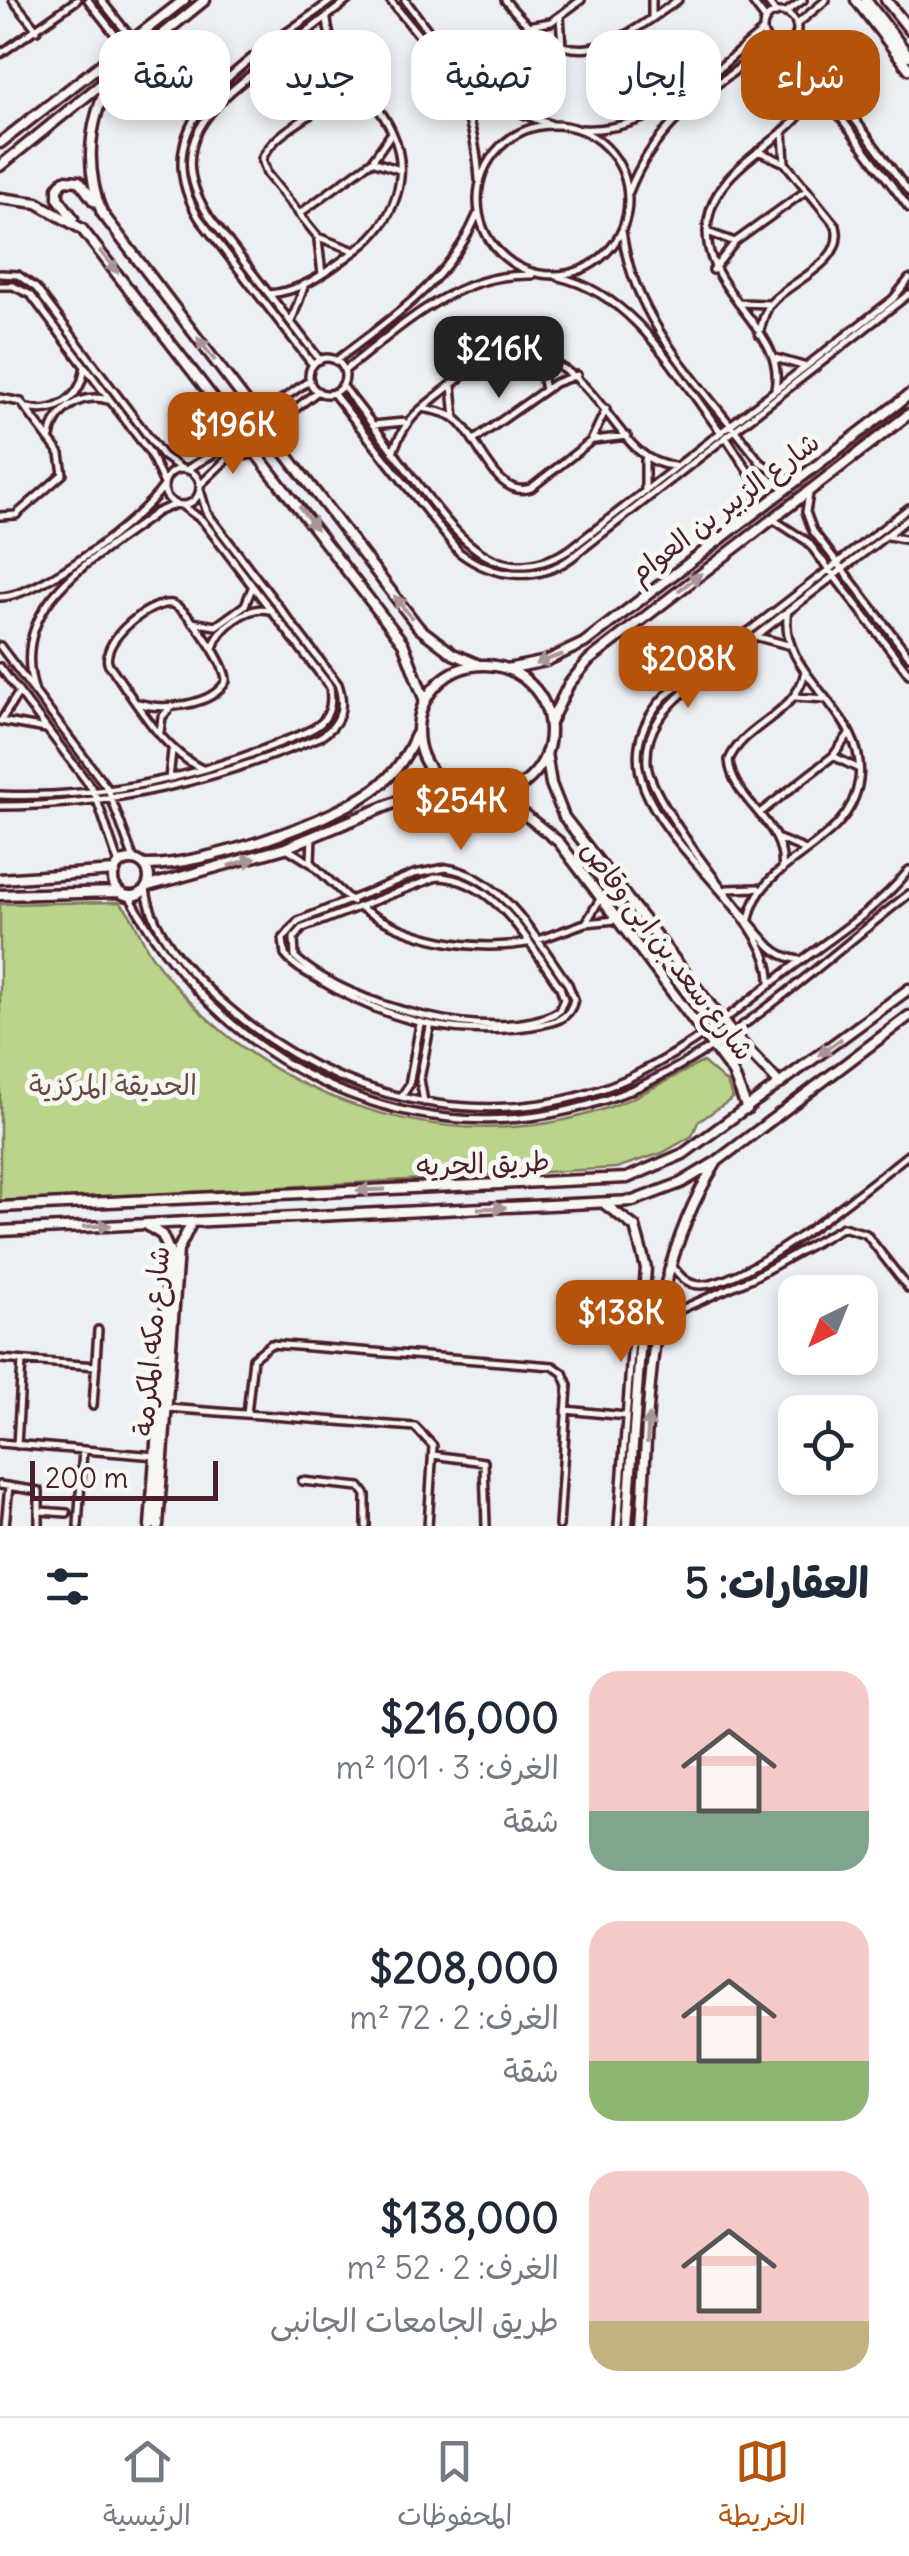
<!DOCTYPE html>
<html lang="ar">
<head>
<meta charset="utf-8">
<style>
	body { margin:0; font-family:Delius,"Playpen Sans Arabic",sans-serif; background:#f6f6f7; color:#1f2937; direction:rtl; height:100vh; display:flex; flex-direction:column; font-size:38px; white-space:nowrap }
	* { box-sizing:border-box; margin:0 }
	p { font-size:32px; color:#747a83 }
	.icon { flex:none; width:55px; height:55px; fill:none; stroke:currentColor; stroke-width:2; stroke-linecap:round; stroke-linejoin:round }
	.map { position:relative; height:1526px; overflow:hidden; direction:ltr }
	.drawer { display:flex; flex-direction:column; background:#fff; flex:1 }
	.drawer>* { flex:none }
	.guide { position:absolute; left:30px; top:30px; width:850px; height:90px; direction:rtl; display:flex; gap:20px }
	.needle { width:65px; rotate:223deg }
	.fabs { position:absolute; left:778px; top:1275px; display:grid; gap:20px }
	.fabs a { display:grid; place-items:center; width:100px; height:100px; border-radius:20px; background:#fff; box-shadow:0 5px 15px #0003; font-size:50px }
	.scale { position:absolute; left:30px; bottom:25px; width:188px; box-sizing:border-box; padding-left:10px; border:5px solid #4a1f2b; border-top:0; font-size:28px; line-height:35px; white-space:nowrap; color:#4a1f2b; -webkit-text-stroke:8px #f6f6f2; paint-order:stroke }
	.price { position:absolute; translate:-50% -85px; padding:0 22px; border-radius:20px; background:#b45309; color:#fff; font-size:32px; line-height:65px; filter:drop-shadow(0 2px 5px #0008) }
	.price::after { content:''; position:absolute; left:50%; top:60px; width:30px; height:22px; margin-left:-15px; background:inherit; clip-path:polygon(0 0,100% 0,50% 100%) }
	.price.on { background:#222; color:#fff }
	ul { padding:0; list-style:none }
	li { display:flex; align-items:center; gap:30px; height:250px; padding:0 40px }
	li span { display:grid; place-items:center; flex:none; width:280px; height:200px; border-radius:30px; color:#555 }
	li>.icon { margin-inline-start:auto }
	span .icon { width:120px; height:120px; fill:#fffc; stroke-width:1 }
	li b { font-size:42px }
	h2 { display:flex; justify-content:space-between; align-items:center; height:120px; padding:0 40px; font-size:42px }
	.pill { padding:0 35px; border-radius:30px; background:#fff; box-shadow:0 5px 15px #0003; font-size:35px; line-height:90px }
	.pill.on { background:#b45309; color:#fff }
	.tabs { display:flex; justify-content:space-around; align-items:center; height:140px; border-top:2px solid #e0e1e3; background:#fff; font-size:28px; color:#747a83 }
	.tabs a { display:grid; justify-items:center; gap:5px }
	.tabs .on { color:#b45309 }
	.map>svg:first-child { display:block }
	.green { fill:#bbd48b; stroke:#827a5b; stroke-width:2.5 }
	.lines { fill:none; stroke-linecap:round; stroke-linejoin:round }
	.street-casing { stroke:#4a1f2b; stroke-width:12 }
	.secondary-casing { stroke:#4a1f2b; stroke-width:15 }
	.street { stroke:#f6f6f2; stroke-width:5 }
	.secondary { stroke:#f6f6f2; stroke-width:8 }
	.oneway { fill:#a99598 }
	.labels { text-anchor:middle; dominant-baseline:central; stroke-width:10; stroke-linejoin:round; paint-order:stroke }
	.street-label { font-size:28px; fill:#4a1f2b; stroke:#f6f6f2 }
	.park-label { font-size:28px; fill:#664c43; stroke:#f6f6f2 }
</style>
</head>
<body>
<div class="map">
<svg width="909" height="1526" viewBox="0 0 909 1526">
	<rect width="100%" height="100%" fill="#eceff4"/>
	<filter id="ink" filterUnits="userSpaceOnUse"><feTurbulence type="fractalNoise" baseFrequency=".01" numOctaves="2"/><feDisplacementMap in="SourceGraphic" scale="20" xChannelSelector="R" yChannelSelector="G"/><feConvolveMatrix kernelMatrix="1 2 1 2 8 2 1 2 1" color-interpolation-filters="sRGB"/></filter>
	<g filter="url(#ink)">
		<!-- green -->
		<path class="green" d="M119 902C133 913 140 937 150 953 168 980 192 1005 216 1026 321 1118 482 1156 615 1105 645 1094 674 1076 703 1062L727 1083 733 1098 698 1122 692 1136 662 1153 616 1168 0 1203V904Z"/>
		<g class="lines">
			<!-- street casing -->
			<g class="street-casing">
				<path id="street" d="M13 0 37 30
					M88 0 124 46
					M101 0 133 40
					M390 0C442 65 474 93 479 180
					M405 0C450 59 476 101 550 124
					M505 0C567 78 609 50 678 0
					M751 0 766 20
					M766 0 776 13
					M763 29a17 17 0 1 1 34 0a17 17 0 1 1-34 0Z
					M785 13 803 0
					M560 16 562 46
					M652 17V0
					M796 25 826 0
					M528 26 551 22 581 0
					M302 35 332 50
					M794 38 909 192
					M786 45 909 208
					M0 54 77 0
					M347 68C333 118 280 120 262 159L267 174 318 237 355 251
					M334 101 367 97
					M806 111 837 113
					M478 200a75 75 0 1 1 150 0a75 75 0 1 1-150 0Z
					M582 129C656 133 710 74 763 31
					M783 131 785 163
					M758 151 785 163 836 226C846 263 791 280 771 303 764 311 762 324 759 334
					M372 161 400 170
					M629 192C655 122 715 86 772 44
					M299 214 372 161 391 134
					M622 231C633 324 706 390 760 462L781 476 797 479
					M707 232 735 242
					M318 240 322 274
					M713 270 735 242 807 190
					M0 274 18 275 36 288 163 456 182 469
					M559 277C635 295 675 372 720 431
					M0 286H13L31 295 150 453 164 484
					M269 294C305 291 329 270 358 249 394 222 412 175 392 132 374 91 330 66 327 19
					M738 303 770 304
					M291 322 304 287
					M775 358 803 366
					M309 376a18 18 0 1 1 36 0a18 18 0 1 1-36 0Z
					M539 359 545 390
					M320 360 210 218C161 144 212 105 268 61 295 41 322 21 348 0
					M336 361C391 318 449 282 477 215
					M313 365 199 218C136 114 262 54 332 0
					M344 371C402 326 454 273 532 275
					M342 385C366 416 390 447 413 478 454 531 494 595 569 550L893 299 909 279
					M452 386 455 418
					M775 388C788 329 697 290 708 221 718 156 799 144 817 84
					M333 393 459 552C493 578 536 583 571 558L909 294
					M0 398 21 402 60 454 63 474 16 515 0 516
					M28 408C55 415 81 398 84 370
					M423 408C432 410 445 412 453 417 479 434 494 500 531 488L591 441 606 409
					M252 409 274 405 310 380
					M373 425 404 422
					M50 437C55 410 81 392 108 400
					M275 437 285 417 318 391
					M727 439 754 480 757 509
					M474 440 555 383 577 375
					M594 440 627 436
					M393 452C407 414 422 409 452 384 474 366 502 353 531 357 605 368 615 463 674 466
					M189 468 220 450 231 420
					M164 487a18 18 0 1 1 36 0a18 18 0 1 1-36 0Z
					M200 485 228 458 255 454
					M645 489V460
					M809 493 806 512 813 531 909 656
					M774 520 808 542 909 674
					M888 536 909 540
					M0 597C41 596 139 521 163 487
					M192 622 216 626 245 605 252 588
					M758 637 788 645
					M0 646 108 789 134 860
					M213 648C219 627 247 605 269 610
					M0 667 94 791 119 865
					M35 692C6 602 96 559 157 512L176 504
					M795 697 826 699
					M138 703C163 711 212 706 226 681 227 665 188 608 172 604 151 600 102 639 108 663 134 699 161 749 202 769
					M2 719 19 692
					M0 721 46 729
					M160 732 162 717 171 707
					M833 756 857 768
					M169 779 172 751
					M0 795C93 799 186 780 272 746 287 739 308 734 321 723 331 713 332 701 330 687L202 520 181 505
					M0 806C115 806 215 780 320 737 340 725 346 707 338 684L207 513 200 490
					M761 812 833 756 849 734
					M779 839 806 850
					M288 849 312 864 352 902
					M311 861 312 837
					M446 868C503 876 537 941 568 984L574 999C570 1021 551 1023 532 1026 456 1038 389 1021 323 982 310 974 295 968 285 955L283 939 298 921 414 874Z
					M782 870C788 823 732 802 729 760 745 723 797 715 805 671
					M437 877C496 878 529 944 560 987L564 999 559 1011C497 1048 344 1004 295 957L294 938 303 928Z
					M146 889C153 943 210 994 250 1025 357 1108 513 1136 637 1074 692 1047 739 1009 787 971 828 940 877 910 909 870
					M727 889 758 888
					M130 897C229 1080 441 1174 638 1087 738 1042 823 961 909 894
					M361 908C411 940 469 952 527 943
					M749 919C761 855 849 850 859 780 868 710 775 676 788 610
					M587 921 600 899
					M538 940 585 923 616 920
					M799 960C788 958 779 955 771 947 743 918 648 798 647 763 645 728 666 707 691 686L909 518
					M770 985C776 894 565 804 665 696L909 508
					M401 1097 409 1085 420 1024
					M424 1102 420 1079 430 1027
					M670 1263C678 1274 686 1285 700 1285 746 1287 870 1184 909 1154
					M659 1319 752 1278 843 1227 866 1234 909 1289
					M0 1359 96 1366
					M93 1406 98 1330
					M167 1408 415 1427 433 1446 428 1526
					M566 1410 626 1416
					M247 1414 253 1358 271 1344 553 1366 563 1373 568 1385 559 1526
					M0 1443 156 1456
					M17 1445 22 1361
					M433 1455 484 1462 486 1526
					M302 1481 360 1487 366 1495V1526
					M0 1485 39 1491V1526
					M40 1511 67 1513
					M5 1526 9 1486
					M78 1526 83 1450
					M618 1526 632 1339 641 1328"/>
			</g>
			<!-- secondary casing -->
			<g class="secondary-casing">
				<path id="secondary" d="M856 0 909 69
					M866 0 909 56
					M886 0 909 29
					M104 62 113 74C89 119 83 164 102 213L419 628 453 654 479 665
					M0 143 184 0
					M0 166 205 0
					M0 198 37 203 82 229 403 643 425 701
					M73 218 58 198V188L64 180 79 181 94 201
					M418 731a66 66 0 1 1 132 0a66 66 0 1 1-132 0Z
					M507 669 546 661 584 643 909 395
					M550 723 569 684 588 661 909 414
					M546 753 551 784 564 817 731 1032 780 1084
					M488 797 524 814 559 842 733 1073 747 1109
					M113 878a18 18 0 1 1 36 0a18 18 0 1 1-36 0Z
					M144 865C200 867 337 821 380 785 396 772 408 754 416 735
					M0 879 115 871
					M148 886 285 848 401 800 458 792
					M0 895 119 892
					M606 1205 635 1227 646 1268 627 1526
					M0 1207 627 1178 683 1154 909 989
					M148 1226 162 1235 170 1253 150 1526
					M0 1231 633 1201 681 1183 716 1162 909 1016
					M158 1526 178 1250 192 1222
					M641 1526C650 1398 645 1276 716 1163"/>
			</g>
			<!-- street -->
			<use href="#street" class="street"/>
			<!-- secondary -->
			<use href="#secondary" class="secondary"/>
		</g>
		<!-- one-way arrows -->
		<defs><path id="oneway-solid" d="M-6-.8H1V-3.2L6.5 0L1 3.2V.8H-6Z" transform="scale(2.5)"/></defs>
		<g class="oneway">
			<use href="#oneway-solid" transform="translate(109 262) rotate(51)"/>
			<use href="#oneway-solid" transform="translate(206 349) rotate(-127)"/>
			<use href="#oneway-solid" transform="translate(308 518) rotate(53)"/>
			<use href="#oneway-solid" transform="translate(690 582) rotate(-37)"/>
			<use href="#oneway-solid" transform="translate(403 607) rotate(-128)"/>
			<use href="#oneway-solid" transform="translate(549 659) rotate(161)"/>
			<use href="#oneway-solid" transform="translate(242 862) rotate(-17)"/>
			<use href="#oneway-solid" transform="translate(830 1047) rotate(144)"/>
			<use href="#oneway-solid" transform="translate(371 1190) rotate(178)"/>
			<use href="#oneway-solid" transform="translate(492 1208) rotate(-2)"/>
			<use href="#oneway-solid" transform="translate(97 1226) rotate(-3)"/>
			<use href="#oneway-solid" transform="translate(648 1429) rotate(-86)"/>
		</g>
	</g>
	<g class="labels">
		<!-- street labels -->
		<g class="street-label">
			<text transform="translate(724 507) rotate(-37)">شارع الزبير بن العوام</text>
			<text transform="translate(668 950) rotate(53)">شارع سعد بن ابى وقاص</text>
			<text transform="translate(483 1163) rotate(-2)">طريق الحريه</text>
			<text transform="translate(151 1341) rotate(-85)">شارع مكه المكرمة</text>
		</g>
		<!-- park labels -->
		<g class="park-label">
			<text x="113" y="1085">الحديقة المركزية</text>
		</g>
	</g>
</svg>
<div class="fabs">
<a><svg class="needle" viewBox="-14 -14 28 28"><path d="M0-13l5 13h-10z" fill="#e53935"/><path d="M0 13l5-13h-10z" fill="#747a83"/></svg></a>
<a><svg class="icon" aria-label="locate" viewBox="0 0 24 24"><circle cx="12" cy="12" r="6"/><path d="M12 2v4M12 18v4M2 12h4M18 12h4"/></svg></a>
</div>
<div class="scale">200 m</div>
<b class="price on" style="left:499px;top:401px">$216K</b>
<b class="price" style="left:233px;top:477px">$196K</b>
<b class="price" style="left:688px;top:711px">$208K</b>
<b class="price" style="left:461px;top:853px">$254K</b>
<b class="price" style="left:621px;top:1365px">$138K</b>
<div class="guide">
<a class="pill on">شراء</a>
<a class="pill">إيجار</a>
<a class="pill">تصفية</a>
<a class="pill">جديد</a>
<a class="pill">شقة</a>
</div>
</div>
<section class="drawer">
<h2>العقارات: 5<svg class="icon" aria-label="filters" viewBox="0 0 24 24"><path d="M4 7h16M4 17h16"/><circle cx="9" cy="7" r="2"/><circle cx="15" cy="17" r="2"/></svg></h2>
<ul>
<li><span style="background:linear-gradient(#f6c9c9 70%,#7fa58c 0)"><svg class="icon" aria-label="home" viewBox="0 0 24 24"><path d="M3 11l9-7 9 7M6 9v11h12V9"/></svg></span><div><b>$216,000</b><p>الغرف: 3 · 101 m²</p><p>شقة</p></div></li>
<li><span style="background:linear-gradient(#f6c9c9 70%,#8fb573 0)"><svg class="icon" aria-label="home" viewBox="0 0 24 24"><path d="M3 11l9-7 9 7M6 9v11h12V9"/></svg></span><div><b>$208,000</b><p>الغرف: 2 · 72 m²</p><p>شقة</p></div></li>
<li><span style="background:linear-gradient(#f6c9c9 75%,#c2b280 0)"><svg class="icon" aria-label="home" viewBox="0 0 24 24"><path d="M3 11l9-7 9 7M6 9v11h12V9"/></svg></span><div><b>$138,000</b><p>الغرف: 2 · 52 m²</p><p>طريق الجامعات الجانبى</p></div></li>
</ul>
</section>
<nav class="tabs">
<a class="on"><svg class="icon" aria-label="map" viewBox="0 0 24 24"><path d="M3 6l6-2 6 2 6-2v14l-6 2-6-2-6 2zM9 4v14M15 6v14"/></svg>الخريطة</a>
<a><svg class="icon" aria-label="saved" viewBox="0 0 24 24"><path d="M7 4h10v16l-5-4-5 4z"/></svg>المحفوظات</a>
<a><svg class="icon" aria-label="home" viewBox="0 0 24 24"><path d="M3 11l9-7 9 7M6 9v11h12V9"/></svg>الرئيسية</a>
</nav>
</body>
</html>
